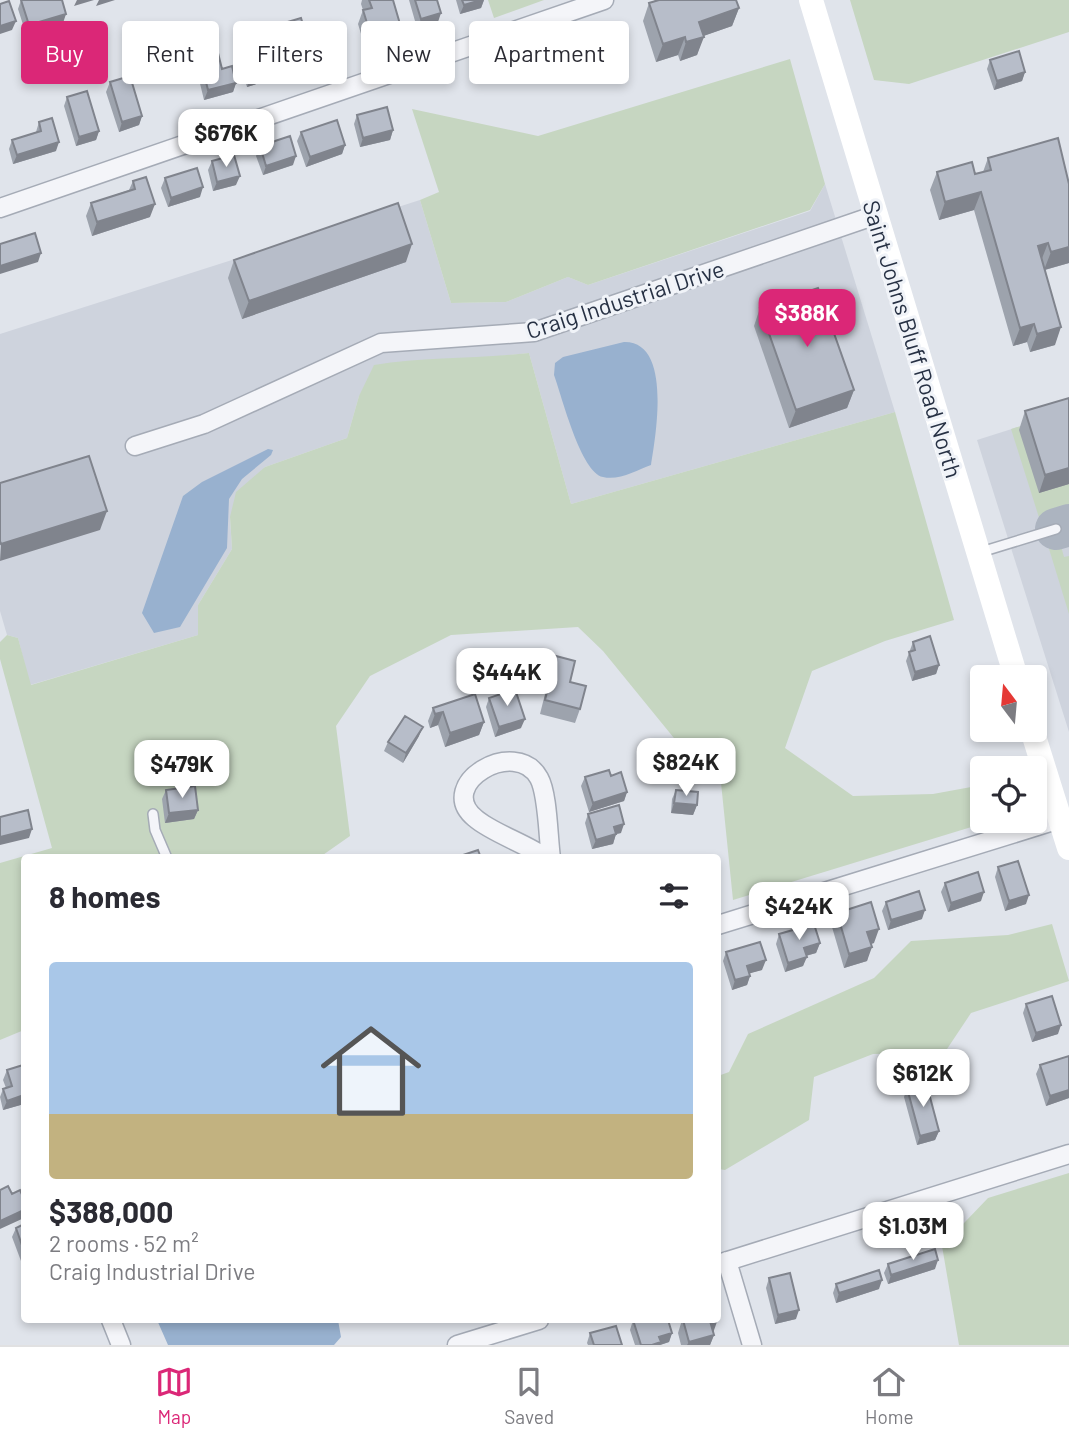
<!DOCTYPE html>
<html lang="en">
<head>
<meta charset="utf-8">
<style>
	body { margin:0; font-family:Barlow,sans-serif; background:#f7f7f7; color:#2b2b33; height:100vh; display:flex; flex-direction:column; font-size:26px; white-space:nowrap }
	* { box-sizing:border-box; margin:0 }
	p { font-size:23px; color:#7c7c81 }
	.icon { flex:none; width:38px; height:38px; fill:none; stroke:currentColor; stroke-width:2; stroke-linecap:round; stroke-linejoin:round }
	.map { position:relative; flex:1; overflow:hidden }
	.panel { position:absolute; left:21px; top:854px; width:700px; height:469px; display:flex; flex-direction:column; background:#fff; border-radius:7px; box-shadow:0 4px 10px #0003 }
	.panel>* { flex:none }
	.hud { position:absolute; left:21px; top:21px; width:700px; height:63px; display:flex; gap:14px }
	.needle { width:46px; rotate:344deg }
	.buttons { position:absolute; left:970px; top:665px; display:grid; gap:14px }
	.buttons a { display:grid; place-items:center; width:77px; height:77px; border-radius:7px; background:#fff; box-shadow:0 4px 10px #0003; font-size:35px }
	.price { position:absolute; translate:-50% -60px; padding:0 16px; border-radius:14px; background:#fff; color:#222; font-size:23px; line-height:46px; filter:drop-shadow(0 2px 4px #0008) }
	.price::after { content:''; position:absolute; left:50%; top:42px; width:21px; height:16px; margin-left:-10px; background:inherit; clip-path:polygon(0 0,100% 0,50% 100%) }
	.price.on { background:#db2777; color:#fff }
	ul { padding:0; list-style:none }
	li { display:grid; align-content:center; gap:14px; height:371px; padding:0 28px }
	li span { display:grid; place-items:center; height:217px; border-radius:7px; color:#555 }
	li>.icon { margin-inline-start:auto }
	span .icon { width:126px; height:126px; fill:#fffc; stroke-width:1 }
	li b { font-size:30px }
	h2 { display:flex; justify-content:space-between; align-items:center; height:84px; padding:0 28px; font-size:30px }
	.tag { padding:0 24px; border-radius:7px; background:#fff; box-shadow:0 4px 10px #0003; font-size:24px; line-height:63px }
	.tag.on { background:#db2777; color:#fff }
	.tabs { display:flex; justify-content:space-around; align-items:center; height:98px; border-top:2px solid #e1e1e2; background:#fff; font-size:19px; color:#7c7c81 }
	.tabs a { display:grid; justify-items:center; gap:4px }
	.tabs .on { color:#db2777 }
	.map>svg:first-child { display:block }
	.built { fill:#ced3dd }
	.green { fill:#c6d6c1 }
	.water { fill:#98b1cf }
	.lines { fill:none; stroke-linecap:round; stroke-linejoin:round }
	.taxiway { stroke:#acb4c0; stroke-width:42 }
	.service-casing { stroke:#a5abb6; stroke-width:12 }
	.minor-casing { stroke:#a5abb6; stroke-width:21 }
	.service { stroke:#f4f5f9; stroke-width:9 }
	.minor { stroke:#f4f5f9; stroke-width:18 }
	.secondary { stroke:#fff; stroke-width:24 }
	.wall { fill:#9da3ad }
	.shaded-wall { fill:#80848d }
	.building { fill:#b7bdc9; stroke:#80848d; stroke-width:2 }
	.labels { text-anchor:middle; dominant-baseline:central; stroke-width:6; stroke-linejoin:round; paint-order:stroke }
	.street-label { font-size:23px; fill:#273144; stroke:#f0f3f8 }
</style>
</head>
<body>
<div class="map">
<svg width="1069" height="1345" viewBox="0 0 1069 1345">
	<rect width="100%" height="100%" fill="#e0e4eb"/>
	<!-- built -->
	<path class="built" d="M825 184 895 412 571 504 529 353 473 359 359 396 347 438 265 467 230 518 232 549 198 605V635L30 685 18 638 7 635 0 611V334L420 200 451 303 506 302 568 277 588 285 810 211Z
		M1069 411V732L977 440Z"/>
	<!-- green -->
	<path class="green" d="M488 0H544L494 18Z
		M850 0H1069V32L909 84 874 80Z
		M790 59 825 184 810 210 588 285 568 277 506 302 451 303 420 200 439 192 412 109 538 136Z
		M529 353 571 504 895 412 954 620 885 641 812 671 785 748 853 796 933 794 982 785V821H991L733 900 720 773 678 743 603 651 578 627 451 635 370 676 336 726 350 836 320 857 24 858V1030L0 1040V863L52 848 0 659V642L7 635 18 638 31 685 198 635V605L232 549 230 517 236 492 265 467 347 438 359 396 374 365C425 357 477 359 529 353Z
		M1069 411V512L1062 514 1060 520 1042 527 1011 429Z
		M1058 535 1066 540 1067 544 1061 546 1064 557 1069 556V614L1046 539Z
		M1052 924 1069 981 971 1013 945 1052 873 1054 814 1077 809 1120 725 1170 718 1169V1076L729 1072 748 1034 874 978 911 941 1008 935Z
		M1069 1173V1345H959L942 1246 988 1198Z"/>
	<!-- water -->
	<path class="water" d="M624 342C672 341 656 434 651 465 637 470 619 481 603 477 581 473 562 397 554 375L555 363 563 357Z
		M268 449 273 450 271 455 242 479 229 499 227 548 180 627 154 633 142 613 183 496 202 482Z
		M157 1320H338L341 1337 334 1345H168Z"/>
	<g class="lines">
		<!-- taxiway -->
		<path class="taxiway" d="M1056 529 1069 525"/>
		<!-- service casing -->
		<g class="service-casing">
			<path id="service" d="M981 552 1056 529
				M153 814 155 830 167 858"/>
		</g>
		<!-- minor casing -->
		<g class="minor-casing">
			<path id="minor" d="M0 208 604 0
				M135 446 204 424 381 343 534 332 876 215
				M546 858C525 843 492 833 475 818 434 784 516 736 539 778 548 794 548 837 551 858
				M718 925 1060 819
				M727 1261 752 1345
				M718 1264 1069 1154
				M111 1320 121 1345
				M457 1345 539 1320"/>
		</g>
		<!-- service -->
		<use href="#service" class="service"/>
		<!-- minor -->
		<use href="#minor" class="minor"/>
		<!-- secondary -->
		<path class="secondary" d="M811 0 1016 677
			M1032 730 1069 848"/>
	</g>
	<!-- wall -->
	<path class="wall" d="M21 0 63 23 26 34 18 9Z
		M362 0H393L400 24 395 37 365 47 358 24 363 10 361 4Z
		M409 0H437L438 22 417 28Z
		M456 0H484L481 8 460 14Z
		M655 0H736L739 8 732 26 703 36 697 55 680 61 678 55 656 62 643 21 649 3 654 1Z
		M281 24 313 58 310 67 289 73 278 33Z
		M238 39 272 71 269 80 247 87 235 48Z
		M199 54 222 69 236 83 233 92 204 100 195 63Z
		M990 60 1025 72 1022 81 994 90 987 69Z
		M110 82 142 116 139 125 119 132 106 92Z
		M67 97 99 131 96 140 76 146 64 106Z
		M357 115 393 130 390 140 360 147 354 124Z
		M39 122 56 151 13 164 9 149 12 140 36 132Z
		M301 132 345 145 342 154 306 167 297 141Z
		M260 146 293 165 263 175 256 156Z
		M988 158 1069 263 1045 270 1055 345 1030 352 1027 342 1013 346 974 210 939 220 930 190 937 172 975 174 983 172Z
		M212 161 236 185 213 191 208 170Z
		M165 178 200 197 168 207 161 188Z
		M133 181 150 217 92 236 86 216 91 203 129 190Z
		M234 260 406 262 242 319 228 278Z
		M760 308 854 390 847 408 789 428 754 326Z
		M1025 411 1069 484 1039 493 1019 430Z
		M913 642 939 665 936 674 912 681 906 661Z
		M556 656 570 682 580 709 575 723 540 714 551 670Z
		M489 698 521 728 495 737 486 707Z
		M433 708 484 722 479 735 445 747 438 725 430 728 428 721Z
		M419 736 403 763 384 751 388 742Z
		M611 776 627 792 624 801 589 812 581 786 585 777Z
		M166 790 198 810 194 819 165 823 162 799Z
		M676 790 697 805 693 815 671 813 672 799Z
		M588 814 621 833 616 834 613 844 592 849 585 823Z
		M998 867 1026 904 1005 911 995 877Z
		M945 883 981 901 948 912 941 892Z
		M886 902 922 919 888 930 882 911Z
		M837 913 874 943 871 944 867 961 844 968 832 927Z
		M779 934 820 943 816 953 806 956 803 966 785 972 776 944Z
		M726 952 762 970 749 973 750 976 747 985 732 990 723 961Z
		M1026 1004 1058 1034 1032 1042 1023 1013Z
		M1069 1056V1098L1046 1106 1036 1074 1040 1065Z
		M24 1068V1104L3 1110 0 1097 3 1089 6 1088 3 1080 7 1070Z
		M907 1088 939 1131 935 1140 917 1145 904 1097Z
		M24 1224V1269L12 1237 16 1228Z
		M888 1264 935 1269 888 1284 884 1273Z
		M769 1278 796 1319 775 1324 766 1288Z
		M836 1284 879 1289 836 1303 833 1293Z
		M633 1320 672 1333 669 1342 660 1345H635L630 1330Z
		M682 1320 713 1332 714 1335 710 1345H681L678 1333Z
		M590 1333 622 1345H588L587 1343Z"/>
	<!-- shaded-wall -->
	<path class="shaded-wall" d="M77 0H94L74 6Z
		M99 0H115L96 6Z
		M481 0H484L481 8 460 14 464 5Z
		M739 8 732 26 692 40 699 22Z
		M441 13 438 22 417 28 421 19Z
		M66 14 63 23 26 34 29 25Z
		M16 21 12 30 0 34V26Z
		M400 24 395 37 365 47 370 33Z
		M685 37 678 55 656 62 663 44Z
		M704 37 697 55 680 61 686 42Z
		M313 58 310 67 289 73 293 64Z
		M272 71 269 80 247 87 250 78Z
		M1025 72 1022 81 994 90 997 81Z
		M236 83 233 92 204 100 208 90Z
		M142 116 139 125 119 132 122 122Z
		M393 130 390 140 360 147 363 138Z
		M99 131 96 140 76 146 79 137Z
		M59 142 56 151 13 164 17 155Z
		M345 145 342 154 306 167 310 157Z
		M296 156 293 165 263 175 266 166Z
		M240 176 236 185 213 191 217 182Z
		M203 187 200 197 168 207 171 198Z
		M981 192 974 210 939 220 945 202Z
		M155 204 150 217 92 236 97 222Z
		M1048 243 1041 261 1038 246Z
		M412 244 406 262 242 319 249 301Z
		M1069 247V263L1044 270 1051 252Z
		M41 253 38 262 0 274V266Z
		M1034 324 1027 342 1013 346 1020 328Z
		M1061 327 1055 345 1030 352 1037 334Z
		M854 390 847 408 789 428 796 410Z
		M1069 468V484L1039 493 1045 475Z
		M107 511 100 530 0 561 1 544Z
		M939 665 936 674 912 681 915 672Z
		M443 712 438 725 430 728 435 714Z
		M525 719 521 728 495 737 499 727Z
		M484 722 479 735 445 747 450 733Z
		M423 727 419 736 403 763 406 753Z
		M627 792 624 801 589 812 593 803Z
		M674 803 697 805 693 815 671 813Z
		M198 810 194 819 165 823 169 813Z
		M624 824 621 833 616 834 613 844 592 849 596 840 614 827Z
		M32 829 29 838 0 845V837Z
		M984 892 981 901 948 912 951 903Z
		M1029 895 1026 904 1005 911 1009 901Z
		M925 910 922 919 888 930 891 920Z
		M879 929 874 943 862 946 867 932Z
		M820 943 816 953 801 957 804 948Z
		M872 947 867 961 844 968 849 954Z
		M807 957 803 966 785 972 788 963Z
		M766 960 762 970 744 975 747 966Z
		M750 976 747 985 732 990 735 980Z
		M1061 1025 1058 1034 1032 1042 1036 1033Z
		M1069 1090V1098L1046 1106 1050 1096Z
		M24 1095V1104L3 1110 7 1101Z
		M939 1131 935 1140 917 1145 920 1136Z
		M24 1210V1218L0 1229V1221Z
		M938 1260 935 1269 888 1284 891 1275Z
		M882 1280 879 1289 836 1303 839 1293Z
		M799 1310 796 1319 775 1324 778 1315Z
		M718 1319 713 1333 710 1321Z
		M672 1333 669 1342 660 1345H652L659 1337Z
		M714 1335 710 1345H687L689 1342Z"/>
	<!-- building -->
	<path class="building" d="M21 0H62L66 14 29 25Z
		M369 0H393L400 24 370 33 363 10 372 8Z
		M415 0H437L441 13 421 19Z
		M462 0H481L464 5Z
		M659 0H736L739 8 699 22 704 37 686 42 685 37 663 44 649 3Z
		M9 1 16 21 0 26V4Z
		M301 18 313 58 293 64 281 24Z
		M261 32 272 71 250 78 238 39Z
		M217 49 222 69 232 66 236 83 208 90 199 54Z
		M1019 51 1025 72 997 81 990 60Z
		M130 76 142 116 122 122 110 82Z
		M87 91 99 131 79 137 67 97Z
		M387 107 393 130 363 138 357 115Z
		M52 118 59 142 17 155 12 140 41 131 39 122Z
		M337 120 345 145 310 157 301 132Z
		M290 136 296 156 266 166 260 146Z
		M1058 138 1069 184V247L1051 252 1048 243 1038 246 1061 327 1037 334 1034 324 1020 328 981 192 945 202 937 172 972 162 975 174 991 170 988 158Z
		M234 155 240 176 217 182 212 161Z
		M197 168 203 187 171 198 165 178Z
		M146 177 155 204 97 222 91 203 135 189 133 181Z
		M398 203 412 244 249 301 234 260Z
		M35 233 41 253 0 266V244Z
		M818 288 854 390 796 410 760 308Z
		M1069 398V468L1045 475 1025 411Z
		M89 456 107 511 1 544 0 541V483Z
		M930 636 939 665 915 672 909 652 915 650 913 642Z
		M556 656 575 661 570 682 586 686 580 709 545 700Z
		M515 689 525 719 499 727 489 698Z
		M475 694 484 722 450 733 443 712 435 714 433 708Z
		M405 716 423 727 406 753 388 742Z
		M609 770 611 776 621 772 627 792 593 803 585 777Z
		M195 786 198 810 169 813 166 790Z
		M676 790 698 792 697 805 674 803Z
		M619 805 624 824 614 827 616 834 596 840 588 814Z
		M28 810 32 829 0 837V817Z
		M478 850 481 858H454Z
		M1018 861 1029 895 1009 901 998 867Z
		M978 872 984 892 951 903 945 883Z
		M919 891 925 910 891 920 886 902Z
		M871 902 879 929 867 932 872 947 849 954 837 913Z
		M814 924 820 943 804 948 807 957 788 963 779 934Z
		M760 942 766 960 747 966 750 976 735 980 726 952Z
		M1052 996 1061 1025 1036 1033 1026 1004Z
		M1069 1056V1090L1050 1096 1040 1065Z
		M23 1065 24 1068V1095L7 1101 3 1089 12 1086 7 1070Z
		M926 1082 939 1131 920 1136 907 1088Z
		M8 1186 12 1194 20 1190 24 1199V1210L0 1221V1190Z
		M24 1224V1251L16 1228Z
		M935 1249 938 1260 891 1275 888 1264Z
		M879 1270 882 1280 839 1293 836 1284Z
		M790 1273 799 1310 778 1315 769 1278Z
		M633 1320H668L672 1333 659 1337 661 1342 652 1345H641Z
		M683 1320H715L710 1321 714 1335 689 1342Z
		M616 1326 622 1345H594L590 1333Z"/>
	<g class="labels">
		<!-- street labels -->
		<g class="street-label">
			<text transform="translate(625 299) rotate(-18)">Craig Industrial Drive</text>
			<text transform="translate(913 339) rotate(73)">Saint Johns Bluff Road North</text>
		</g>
	</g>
</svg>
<div class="buttons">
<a><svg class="needle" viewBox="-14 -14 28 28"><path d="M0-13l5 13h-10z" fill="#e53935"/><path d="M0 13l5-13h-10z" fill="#7c7c81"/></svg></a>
<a><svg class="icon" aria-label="locate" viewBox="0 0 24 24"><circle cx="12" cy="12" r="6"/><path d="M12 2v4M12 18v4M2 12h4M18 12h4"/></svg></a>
</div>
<b class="price" style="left:226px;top:169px">$676K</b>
<b class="price on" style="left:807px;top:349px">$388K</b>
<b class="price" style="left:507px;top:708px">$444K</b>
<b class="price" style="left:686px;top:798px">$824K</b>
<b class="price" style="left:182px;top:800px">$479K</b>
<b class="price" style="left:799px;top:942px">$424K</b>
<b class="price" style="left:923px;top:1109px">$612K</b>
<b class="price" style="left:913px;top:1262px">$1.03M</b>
<div class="hud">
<a class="tag on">Buy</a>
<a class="tag">Rent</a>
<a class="tag">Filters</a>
<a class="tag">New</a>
<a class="tag">Apartment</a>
</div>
<section class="panel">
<h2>8 homes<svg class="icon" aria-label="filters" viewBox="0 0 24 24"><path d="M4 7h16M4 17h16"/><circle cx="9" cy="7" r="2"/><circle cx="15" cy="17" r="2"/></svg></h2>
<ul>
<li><span style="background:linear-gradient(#a9c7e8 70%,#c2b280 0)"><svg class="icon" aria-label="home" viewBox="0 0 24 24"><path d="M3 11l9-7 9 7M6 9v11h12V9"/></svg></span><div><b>$388,000</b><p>2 rooms · 52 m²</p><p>Craig Industrial Drive</p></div></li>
</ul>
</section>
</div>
<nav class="tabs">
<a class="on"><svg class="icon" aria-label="map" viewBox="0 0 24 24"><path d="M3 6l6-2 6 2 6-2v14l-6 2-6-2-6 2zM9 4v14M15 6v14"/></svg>Map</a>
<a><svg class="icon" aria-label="saved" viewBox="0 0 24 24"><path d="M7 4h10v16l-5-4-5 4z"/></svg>Saved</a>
<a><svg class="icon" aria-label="home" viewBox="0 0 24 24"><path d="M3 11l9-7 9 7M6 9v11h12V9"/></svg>Home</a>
</nav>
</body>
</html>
